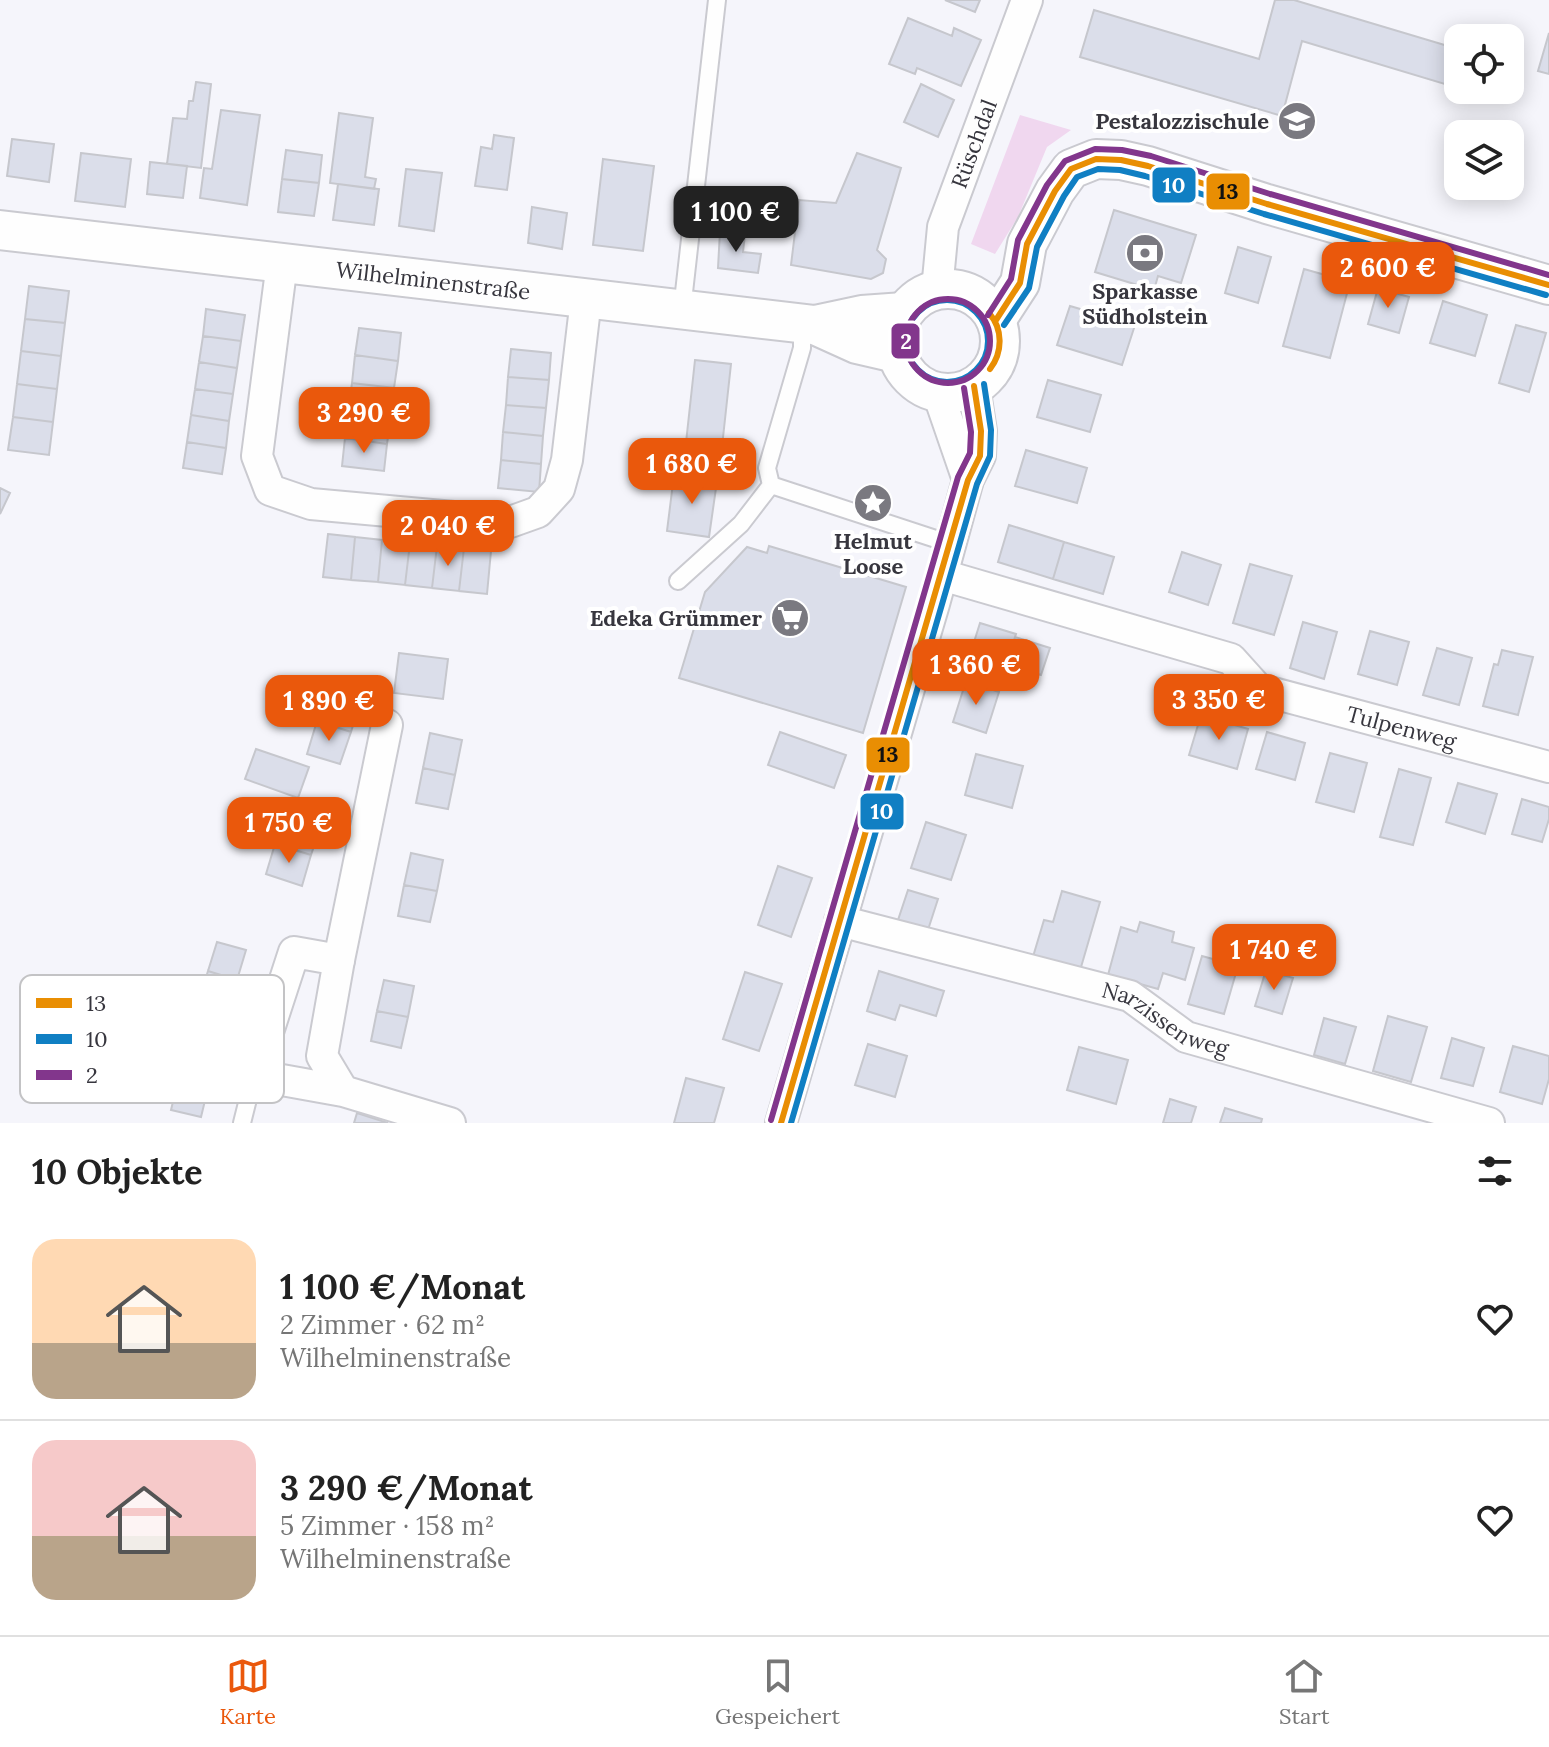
<!DOCTYPE html>
<html lang="de">
<head>
<meta charset="utf-8">
<style>
	body { margin:0; font-family:Lora,serif; background:#f2f2f2; color:#222; height:100vh; display:flex; flex-direction:column; font-size:30px; white-space:nowrap }
	* { box-sizing:border-box; margin:0 }
	p { font-size:26px; color:#767676 }
	.icon { flex:none; width:44px; height:44px; fill:none; stroke:currentColor; stroke-width:2; stroke-linecap:round; stroke-linejoin:round }
	.map { position:relative; height:1123px; overflow:hidden }
	.panel { display:flex; flex-direction:column; background:#fff; flex:1 }
	.panel>* { flex:none }
	.tools { position:absolute; left:1444px; top:24px; display:grid; gap:16px }
	.tools a { display:grid; place-items:center; width:80px; height:80px; border-radius:16px; background:#fff; box-shadow:0 4px 20px #0003; font-size:40px }
	.price { position:absolute; translate:-50% -68px; padding:0 18px; border-radius:16px; background:#ea580c; color:#fff; font-size:26px; line-height:52px; filter:drop-shadow(0 2px 4px #0008) }
	.price::after { content:''; position:absolute; left:50%; top:48px; width:24px; height:18px; margin-left:-12px; background:inherit; clip-path:polygon(0 0,100% 0,50% 100%) }
	.price.current { background:#222; color:#fff }
	ul { padding:0; list-style:none }
	li { display:flex; align-items:center; gap:24px; height:200px; padding:0 32px }
	li+li { border-top:2px solid #e0e0e0 }
	li span { display:grid; place-items:center; flex:none; width:224px; height:160px; border-radius:24px; color:#555 }
	li>.icon { margin-inline-start:auto }
	span .icon { width:96px; height:96px; fill:#fffc; stroke-width:1 }
	li b { font-size:34px }
	h2 { display:flex; justify-content:space-between; align-items:center; height:96px; padding:0 32px; font-size:34px }
	.menu { display:flex; justify-content:space-around; align-items:center; height:112px; border-top:2px solid #e0e0e0; background:#fff; font-size:22px; color:#767676 }
	.menu a { display:grid; justify-items:center; gap:4px }
	.menu .current { color:#ea580c }
	.map>svg:first-child { display:block }
	.green { fill:#f0d7ef }
	.building { fill:#dbdeea; stroke:#c6c7cd; stroke-width:2 }
	.lines { fill:none; stroke-linecap:round; stroke-linejoin:round }
	.service-casing { stroke:#cacad0; stroke-width:20 }
	.minor-casing { stroke:#cacad0; stroke-width:34 }
	.tertiary-casing { stroke:#cacad0; stroke-width:42 }
	.service { stroke:#fefefe; stroke-width:16 }
	.minor { stroke:#fefefe; stroke-width:30 }
	.tertiary { stroke:#fefefe; stroke-width:38 }
	.bus-1-casing { stroke:#fff; stroke-width:12 }
	.bus-2-casing { stroke:#fff; stroke-width:12 }
	.bus-3-casing { stroke:#fff; stroke-width:12 }
	.bus-1 { stroke:#e98e03; stroke-width:6 }
	.bus-2 { stroke:#107fc3; stroke-width:6 }
	.bus-3 { stroke:#82368c; stroke-width:6 }
	.labels { text-anchor:middle; dominant-baseline:central; stroke-width:8; stroke-linejoin:round; paint-order:stroke }
	.poi-label { font-size:22px; font-weight:bold; fill:#37363e; stroke:#fff; text-anchor:end }
	.street-label { font-size:22px; fill:#37363e; stroke:#fff }
	.key { fill:#fff; stroke:#c3c3c5; stroke-width:2 }
	.key-label { font-size:22px; fill:#37363e }
	.line-badge { stroke:#fff; stroke-width:3 }
	.badge-label { font-size:22px; text-anchor:middle; font-weight:bold; fill:#fff }
	.pale-badge-label { font-size:22px; text-anchor:middle; font-weight:bold; fill:#111 }
</style>
</head>
<body>
<div class="map">
<svg width="1549" height="1123" viewBox="0 0 1549 1123">
	<rect width="100%" height="100%" fill="#f5f5fb"/>
	<!-- green -->
	<path class="green" d="M1020 115 1071 130 1047 147 1018 217 995 254 971 244Z"/>
	<!-- building -->
	<path class="building" d="M945 0H980L975 12Z
		M1275 0H1294L1458 49V88L1302 41 1282 116 1080 57 1094 10 1259 59Z
		M908 18 952 36 954 28 981 40 961 86 917 68 915 74 889 64Z
		M1549 33V74L1538 71Z
		M196 82 211 84 201 168 167 164 173 118 187 119 189 101H193Z
		M921 84 954 100 938 137 904 122Z
		M1465 90H1497L1495 99Z
		M221 110 260 115 247 205 200 198 204 168 212 169Z
		M339 113 373 118 365 177 376 179 374 189 330 183Z
		M494 135 514 138 507 190 475 186 481 147 492 149Z
		M12 139 54 144 49 182 7 176Z
		M286 150 322 155 319 183 282 179Z
		M81 153 131 159 125 207 75 201Z
		M857 153 901 168 877 250 886 259 883 273 871 279 791 265 799 200 836 203Z
		M603 159 654 166 643 251 593 245Z
		M150 162 187 166 183 198 147 194Z
		M406 169 442 173 434 231 399 226Z
		M282 179 319 183 314 216 278 212Z
		M338 184 379 189 374 225 333 220Z
		M532 207 567 213 562 249 528 243Z
		M1114 210 1196 235 1181 283 1158 276 1154 290 1095 272Z
		M720 231 745 234 743 252 761 254 758 273 718 268Z
		M1238 247 1271 257 1258 303 1225 293Z
		M1304 269 1350 282 1330 358 1283 346Z
		M29 286 69 291 65 323 25 319Z
		M1378 288 1409 297 1399 333 1368 324Z
		M1443 301 1487 315 1475 356 1430 343Z
		M1070 306 1135 325 1122 365 1057 345Z
		M206 309 245 315 241 341 203 336Z
		M25 319 65 323 61 356 21 351Z
		M1516 325 1546 333 1529 392 1499 383Z
		M359 328 401 333 398 361 355 355Z
		M203 336 241 341 237 368 199 362Z
		M511 349 551 353 549 380 508 377Z
		M21 351 61 356 57 389 17 384Z
		M355 355 398 361 394 388 352 383Z
		M695 360 731 364 720 465 684 461Z
		M199 362 237 368 233 394 195 389Z
		M508 377 549 380 546 408 506 405Z
		M1048 380 1101 395 1090 432 1037 417Z
		M352 383 394 388 391 416 348 411Z
		M17 384 57 389 53 422 13 417Z
		M195 389 233 394 229 421 191 415Z
		M506 405 546 408 543 436 503 432Z
		M348 411 391 416 387 444 345 438Z
		M191 415 229 421 226 448 187 442Z
		M13 417 53 422 49 455 8 450Z
		M503 432 543 436 541 464 501 460Z
		M345 438 387 444 384 471 342 466Z
		M187 442 226 448 222 474 183 468Z
		M1026 450 1087 468 1077 503 1015 486Z
		M501 460 541 464 539 492 498 488Z
		M674 475 717 481 709 537 667 531Z
		M0 488 10 493 0 514Z
		M1009 525 1064 542 1053 579 998 562Z
		M328 534 355 537 351 580 323 577Z
		M355 537 382 540 378 582 351 580Z
		M382 540 410 543 405 585 378 582Z
		M1064 542 1114 557 1103 594 1053 579Z
		M410 543 437 546 432 588 405 585Z
		M437 546 464 548 459 591 432 588Z
		M769 546 906 587 863 733 679 678 705 592 747 547 767 553Z
		M464 548 491 551 487 594 459 591Z
		M1182 552 1221 565 1208 605 1169 592Z
		M1250 564 1292 576 1274 635 1233 623Z
		M1303 622 1337 632 1324 679 1290 668Z
		M980 623 1016 634 1005 669 969 658Z
		M1370 631 1409 642 1397 685 1358 674Z
		M1015 637 1050 648 1041 675 1007 665Z
		M1437 648 1472 658 1459 705 1423 695Z
		M1502 650 1533 657 1518 715 1483 706 1494 664 1498 665Z
		M399 653 448 659 443 699 394 693Z
		M966 681 999 692 986 733 953 722Z
		M328 689 361 699 351 732 317 721Z
		M1201 715 1248 729 1237 769 1189 755Z
		M317 721 351 732 340 764 307 754Z
		M780 732 846 755 834 788 768 765Z
		M1267 732 1305 743 1295 780 1256 769Z
		M430 733 462 740 455 775 423 768Z
		M256 749 309 767 298 798 245 779Z
		M1330 753 1367 763 1354 812 1316 802Z
		M976 754 1023 766 1012 808 965 795Z
		M423 768 455 775 448 809 416 803Z
		M1399 769 1431 778 1413 845 1380 837Z
		M1458 783 1497 794 1485 834 1446 822Z
		M1522 799 1549 807V819L1542 842 1512 834Z
		M285 814 321 825 311 855 275 844Z
		M926 822 966 835 951 880 911 868Z
		M275 844 311 855 302 886 266 874Z
		M411 853 443 860 437 891 404 885Z
		M778 866 812 878 791 937 758 925Z
		M404 885 437 891 430 922 398 916Z
		M908 890 938 899 926 936 896 926Z
		M1062 891 1100 902 1079 974 1032 960 1044 920 1053 922Z
		M1140 922 1174 932 1172 942 1194 948 1185 980 1163 973 1158 989 1108 975 1121 927 1137 932Z
		M217 942 246 950 237 980 208 971Z
		M1202 956 1238 966 1224 1014 1188 1004Z
		M1266 970 1293 978 1282 1014 1255 1006Z
		M208 971 237 980 228 1009 199 1000Z
		M879 971 944 991 936 1016 900 1005 895 1020 867 1011Z
		M745 972 782 984 759 1051 723 1039Z
		M384 980 414 986 408 1017 377 1011Z
		M377 1011 408 1017 401 1048 371 1041Z
		M1388 1016 1427 1027 1411 1082 1373 1071Z
		M1324 1018 1356 1027 1345 1064 1314 1055Z
		M1452 1038 1484 1048 1473 1086 1441 1078Z
		M868 1044 907 1056 895 1097 855 1085Z
		M1513 1046 1549 1056V1079L1542 1104 1500 1092Z
		M1079 1047 1128 1060 1116 1104 1067 1090Z
		M686 1078 724 1088 714 1123H674Z
		M178 1081 208 1088 201 1117 171 1110Z
		M1170 1099 1196 1107 1191 1123H1163Z
		M1225 1108 1262 1119 1261 1123H1220Z
		M357 1113 388 1123H354Z"/>
	<g class="lines">
		<!-- service casing -->
		<g class="service-casing">
			<path id="service" d="M682 310 717 0
				M802 324V348L767 468 771 485 951 544
				M678 581 741 524 771 485
				M242 1123 254 1075"/>
		</g>
		<!-- minor casing -->
		<g class="minor-casing">
			<g id="minor">
				<path d="M282 263 257 456 270 490 311 504 510 522 538 512 559 489 567 460 586 299"/>
				<path id="s1" d="M937 290 943 227 1027 0"/>
				<path d="M938 393 968 480"/>
				<path id="s2" d="M942 575 1231 659 1258 689 1549 767"/>
				<path id="s3" d="M840 921 1130 996 1186 1037 1489 1123"/>
				<path d="M339 960 387 725"/>
				<path d="M343 1091 322 1056 339 960 294 952 254 1075 343 1091 450 1123"/>
				<path d="M781 1123 934 604 968 480 980 456 981 431 974 386"/>
			</g>
		</g>
		<!-- tertiary casing -->
		<g class="tertiary-casing">
			<g id="tertiary">
				<path id="s4" d="M0 230 815 325 862 315 904 312"/>
				<circle cx="948" cy="341" r="52"/>
				<path d="M996 320 1020 283 1027 244 1055 191 1071 169 1096 159 1121 160 1148 166 1267 204 1549 285"/>
				<path d="M815 325 857 344 896 353"/>
			</g>
		</g>
		<!-- service -->
		<use href="#service" class="service"/>
		<!-- minor -->
		<use href="#minor" class="minor"/>
		<!-- tertiary -->
		<use href="#tertiary" class="tertiary"/>
		<!-- bus-1 casing -->
		<g class="bus-1-casing">
			<path id="bus-1" d="M989 313C1003 329 1003 352 990 369
				M996 320 1020 283 1027 244 1055 191 1071 169 1096 159 1121 160 1148 166 1267 204 1549 285
				M781 1123 968 480 980 456 981 431 974 386"/>
		</g>
		<!-- bus-2 casing -->
		<g class="bus-2-casing">
			<path id="bus-2" d="M906 341a41 41 0 1 1 82 0a41 41 0 1 1-82 0Z
				M1004 325 1029 288 1037 247 1064 196 1077 177 1098 169 1120 170 1145 176 1264 214 1546 295
				M791 1123 977 484 990 456 991 430 984 384"/>
		</g>
		<!-- bus-3 casing -->
		<g class="bus-3-casing">
			<path id="bus-3" d="M906 341a42 42 0 1 1 84 0a42 42 0 1 1-84 0Z
				M988 315 1011 279 1018 240 1047 185 1065 161 1095 149 1122 150 1151 156 1270 194 1549 275
				M771 1120 958 477 970 453 971 432 964 388"/>
		</g>
		<!-- bus-1 -->
		<use href="#bus-1" class="bus-1"/>
		<!-- bus-2 -->
		<use href="#bus-2" class="bus-2"/>
		<!-- bus-3 -->
		<use href="#bus-3" class="bus-3"/>
	</g>
	<!-- icons -->
	<defs>
		<g id="school-disc" transform="scale(2)"><circle r="9.5" fill="#7a7980" stroke="#fff"/><path d="M0-5L7-2L0 1L-7-2ZM-4 1L0 2.5L4 1V4Q0 6-4 4Z" fill="#fff"/></g>
		<g id="bank-disc" transform="scale(2)"><circle r="9.5" fill="#7a7980" stroke="#fff"/><path d="M-6-4H6V4H-6ZM0-2.3a2.3 2.3 0 1 0 0 4.6a2.3 2.3 0 1 0 0-4.6Z" fill="#fff"/></g>
		<g id="sight-disc" transform="scale(2)"><circle r="9.5" fill="#7a7980" stroke="#fff"/><path d="M0-6L1.8-2.2L6-1.7L2.9 1.2L3.7 5.4L0 3.3L-3.7 5.4L-2.9 1.2L-6-1.7L-1.8-2.2Z" fill="#fff"/></g>
		<g id="supermarket-disc" transform="scale(2)"><circle r="9.5" fill="#7a7980" stroke="#fff"/><path d="M-6-5.5h2.5l.6 2H6L4.5 2H-2.5L-4.4-4H-6ZM-1.5 3.2a1.3 1.3 0 1 0 .1 0ZM3 3.2a1.3 1.3 0 1 0 .1 0Z" fill="#fff"/></g>
	</defs>
	<g fill-rule="evenodd">
		<use href="#school-disc" x="1297" y="121"/>
		<use href="#bank-disc" x="1145" y="253"/>
		<use href="#sight-disc" x="873" y="503"/>
		<use href="#supermarket-disc" x="790" y="618"/>
	</g>
	<g class="labels">
		<!-- poi labels -->
		<g class="poi-label">
			<text x="1269" y="121">Pestalozzischule</text>
			<text x="1145" y="291" text-anchor="middle">Sparkasse<tspan x="1145" dy="25">Südholstein</tspan></text>
			<text x="873" y="541" text-anchor="middle">Helmut<tspan x="873" dy="25">Loose</tspan></text>
			<text x="762" y="618">Edeka Grümmer</text>
		</g>
		<!-- street labels -->
		<g class="street-label">
			<text stroke="none"><textPath href="#s1" startOffset="152">Rüschdal</textPath></text>
			<text stroke="none"><textPath href="#s4" startOffset="436">Wilhelminenstraße</textPath></text>
			<text stroke="none"><textPath href="#s2" startOffset="490">Tulpenweg</textPath></text>
			<text stroke="none"><textPath href="#s3" startOffset="342">Narzissenweg</textPath></text>
		</g>
	</g>
	<!-- legend -->
	<rect x="20" y="975" width="264" height="128" rx="12" class="key"/>
	<rect x="36" y="998" width="36" height="10" fill="#e98e03"/>
	<rect x="36" y="1034" width="36" height="10" fill="#107fc3"/>
	<rect x="36" y="1070" width="36" height="10" fill="#82368c"/>
	<g class="key-label">
		<text x="86" y="1011">13</text>
		<text x="86" y="1047">10</text>
		<text x="86" y="1083">2</text>
	</g>
	<g class="line-badge">
		<rect x="1151" y="166" width="46" height="38" rx="8" fill="#107fc3"/>
		<rect x="1205" y="172" width="46" height="39" rx="8" fill="#e98e03"/>
		<rect x="890" y="322" width="31" height="38" rx="8" fill="#82368c"/>
		<rect x="865" y="736" width="46" height="38" rx="8" fill="#e98e03"/>
		<rect x="859" y="792" width="46" height="39" rx="8" fill="#107fc3"/>
	</g>
	<g class="badge-label">
		<text x="1174" y="193">10</text>
		<text x="906" y="349">2</text>
		<text x="882" y="819">10</text>
	</g>
	<g class="pale-badge-label">
		<text x="1228" y="199">13</text>
		<text x="888" y="762">13</text>
	</g>
</svg>
<div class="tools">
<a><svg class="icon" aria-label="locate" viewBox="0 0 24 24"><circle cx="12" cy="12" r="6"/><path d="M12 2v4M12 18v4M2 12h4M18 12h4"/></svg></a>
<a><svg class="icon" aria-label="layers" viewBox="0 0 24 24"><path d="M12 4l9 5-9 5-9-5zM3 14l9 5 9-5"/></svg></a>
</div>
<b class="price current" style="left:736px;top:254px">1 100 €</b>
<b class="price" style="left:1388px;top:310px">2 600 €</b>
<b class="price" style="left:364px;top:455px">3 290 €</b>
<b class="price" style="left:692px;top:506px">1 680 €</b>
<b class="price" style="left:448px;top:568px">2 040 €</b>
<b class="price" style="left:976px;top:707px">1 360 €</b>
<b class="price" style="left:1219px;top:742px">3 350 €</b>
<b class="price" style="left:329px;top:743px">1 890 €</b>
<b class="price" style="left:289px;top:865px">1 750 €</b>
<b class="price" style="left:1274px;top:992px">1 740 €</b>
</div>
<section class="panel">
<h2>10 Objekte<svg class="icon" aria-label="filters" viewBox="0 0 24 24"><path d="M4 7h16M4 17h16"/><circle cx="9" cy="7" r="2"/><circle cx="15" cy="17" r="2"/></svg></h2>
<ul>
<li><span style="background:linear-gradient(#ffd9b3 65%,#b9a48a 0)"><svg class="icon" aria-label="home" viewBox="0 0 24 24"><path d="M3 11l9-7 9 7M6 9v11h12V9"/></svg></span><div><b>1 100 €/Monat</b><p>2 Zimmer · 62 m²</p><p>Wilhelminenstraße</p></div><svg class="icon" aria-label="heart" viewBox="0 0 24 24"><path d="M12 20l-8-8c-3-5 5-10 8-4 3-6 11-1 8 4z"/></svg></li>
<li><span style="background:linear-gradient(#f6c9c9 60%,#b9a48a 0)"><svg class="icon" aria-label="home" viewBox="0 0 24 24"><path d="M3 11l9-7 9 7M6 9v11h12V9"/></svg></span><div><b>3 290 €/Monat</b><p>5 Zimmer · 158 m²</p><p>Wilhelminenstraße</p></div><svg class="icon" aria-label="heart" viewBox="0 0 24 24"><path d="M12 20l-8-8c-3-5 5-10 8-4 3-6 11-1 8 4z"/></svg></li>
</ul>
</section>
<nav class="menu">
<a class="current"><svg class="icon" aria-label="map" viewBox="0 0 24 24"><path d="M3 6l6-2 6 2 6-2v14l-6 2-6-2-6 2zM9 4v14M15 6v14"/></svg>Karte</a>
<a><svg class="icon" aria-label="saved" viewBox="0 0 24 24"><path d="M7 4h10v16l-5-4-5 4z"/></svg>Gespeichert</a>
<a><svg class="icon" aria-label="home" viewBox="0 0 24 24"><path d="M3 11l9-7 9 7M6 9v11h12V9"/></svg>Start</a>
</nav>
</body>
</html>
